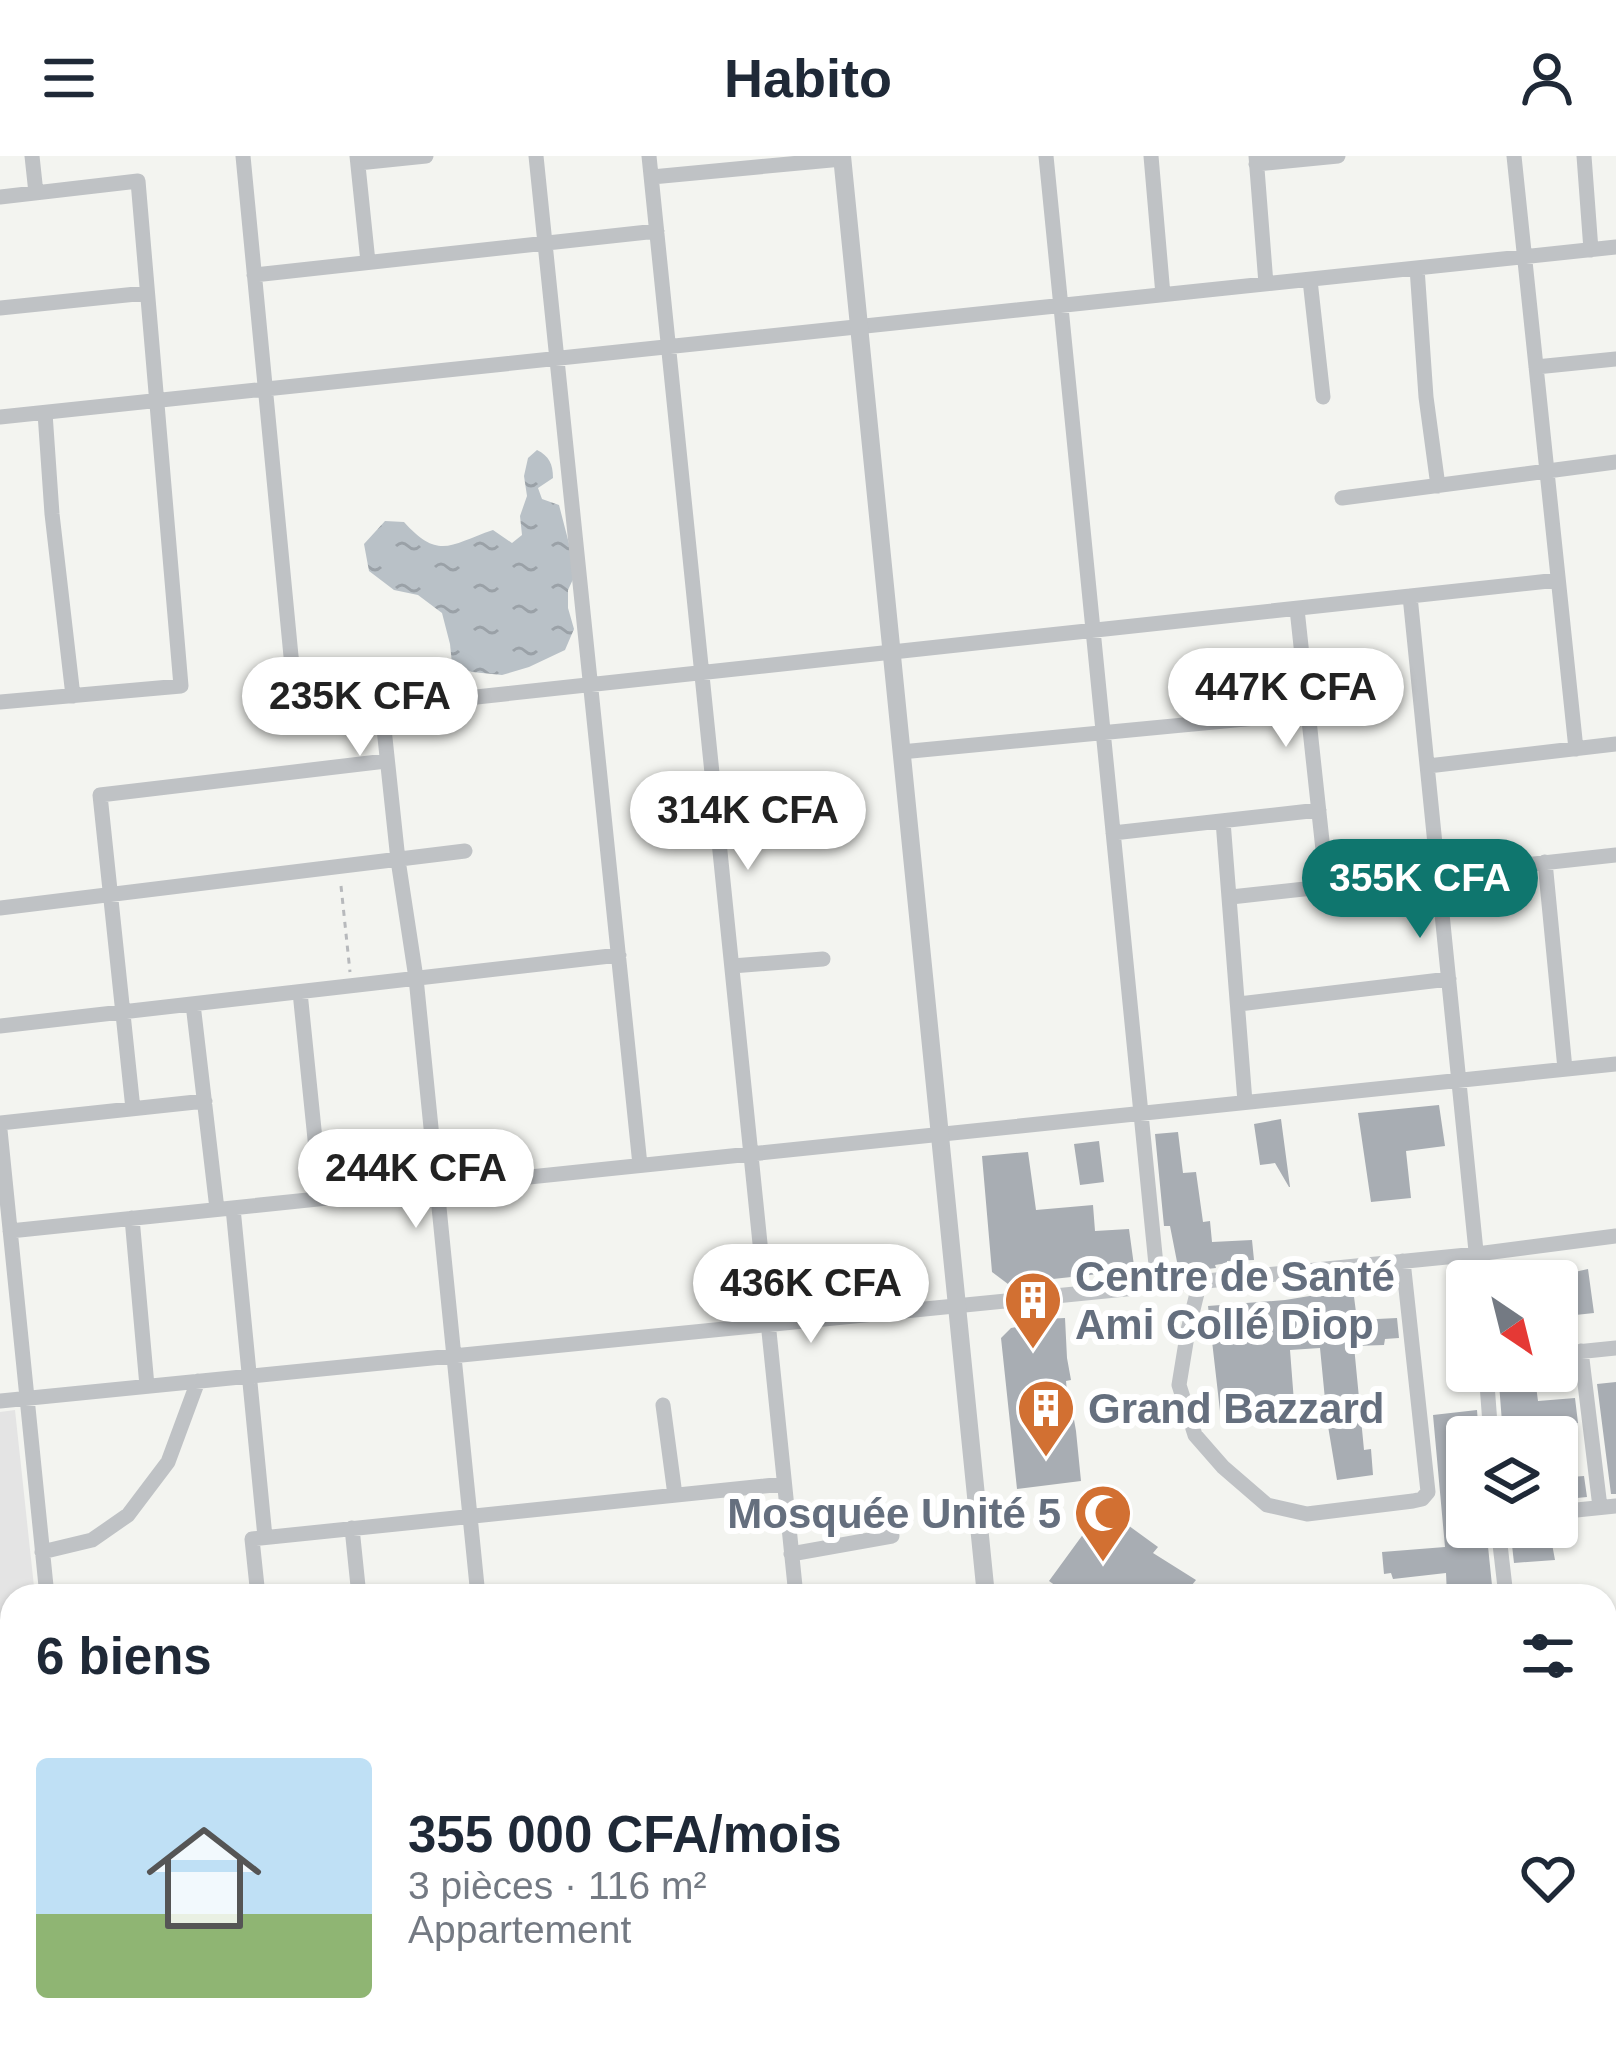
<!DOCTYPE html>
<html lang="fr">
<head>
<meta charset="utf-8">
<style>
	body { margin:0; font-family:Helvetica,sans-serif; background:#f6f6f7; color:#1f2937; height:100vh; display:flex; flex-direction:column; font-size:45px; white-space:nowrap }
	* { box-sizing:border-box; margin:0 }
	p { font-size:39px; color:#747a83 }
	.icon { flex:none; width:66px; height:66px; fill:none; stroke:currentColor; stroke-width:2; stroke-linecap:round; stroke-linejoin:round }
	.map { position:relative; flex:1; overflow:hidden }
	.details { position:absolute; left:0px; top:1428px; width:1617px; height:468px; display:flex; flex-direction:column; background:#fff; border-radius:36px 36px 0 0; box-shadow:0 3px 9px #0004 }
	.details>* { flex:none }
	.needle { width:78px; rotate:145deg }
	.controls { position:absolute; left:1446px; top:1104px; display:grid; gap:24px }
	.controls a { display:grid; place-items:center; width:132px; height:132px; border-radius:12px; background:#fff; box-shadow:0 3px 9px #0004; font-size:60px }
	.price { position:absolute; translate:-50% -102px; padding:0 27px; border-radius:42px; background:#fff; color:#222; font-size:39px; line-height:78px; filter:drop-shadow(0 3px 6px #0008) }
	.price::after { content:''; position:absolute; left:50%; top:72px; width:36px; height:27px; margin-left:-18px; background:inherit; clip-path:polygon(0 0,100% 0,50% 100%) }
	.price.selected { background:#0f766e; color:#fff }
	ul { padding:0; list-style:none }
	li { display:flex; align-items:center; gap:36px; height:300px; padding:0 36px }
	li span { display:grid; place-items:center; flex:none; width:336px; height:240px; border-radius:12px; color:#555 }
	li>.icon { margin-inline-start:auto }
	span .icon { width:144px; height:144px; fill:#fffc; stroke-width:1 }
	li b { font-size:51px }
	h2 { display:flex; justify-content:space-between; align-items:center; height:144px; padding:0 36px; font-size:51px }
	header { display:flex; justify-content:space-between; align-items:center; height:156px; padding:0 36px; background:#fff; font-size:54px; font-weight:700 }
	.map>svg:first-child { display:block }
	.built { fill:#e4e4e4 }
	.water { fill:url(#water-ripples) }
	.building { fill:#a8adb3 }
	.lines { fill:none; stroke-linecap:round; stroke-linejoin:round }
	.path { stroke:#b7b9bc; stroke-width:3; stroke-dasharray:6 6; stroke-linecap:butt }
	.minor { stroke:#bfc2c5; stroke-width:15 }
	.tertiary { stroke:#bfc2c5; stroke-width:18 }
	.labels { text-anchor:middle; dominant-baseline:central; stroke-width:12; stroke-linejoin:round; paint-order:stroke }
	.poi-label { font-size:42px; font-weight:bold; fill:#656f7e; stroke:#fff; text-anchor:start }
</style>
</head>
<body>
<header><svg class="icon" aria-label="menu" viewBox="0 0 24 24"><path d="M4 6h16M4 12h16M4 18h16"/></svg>Habito<svg class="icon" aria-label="person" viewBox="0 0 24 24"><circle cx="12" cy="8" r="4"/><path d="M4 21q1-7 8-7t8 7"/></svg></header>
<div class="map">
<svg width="1616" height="1896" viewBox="0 0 1616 1896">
	<defs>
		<pattern id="water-ripples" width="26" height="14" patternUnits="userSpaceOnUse" patternTransform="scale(3)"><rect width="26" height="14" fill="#b9c1c7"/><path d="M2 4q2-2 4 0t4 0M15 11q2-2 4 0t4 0" fill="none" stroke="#9aa1a7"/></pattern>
	</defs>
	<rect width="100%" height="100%" fill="#f3f4f0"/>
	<!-- built -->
	<path class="built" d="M15 1254 35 1440H12V1508L0 1510V1256Z"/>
	<!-- water -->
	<path class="water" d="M537 294C549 300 553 308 553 322L538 332 542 343 559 349 573 403 575 419 568 434V452L574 473 565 494 529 511 502 519 472 516 452 508 450 488 442 457 418 439 394 434 369 415 364 388 385 365 404 366C439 405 451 388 493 374L512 387 522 379 520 360 527 340 524 320 528 302Z"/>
	<!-- building -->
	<path class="building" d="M1439 949 1445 990 1406 995 1411 1042 1371 1046 1358 957Z
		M1281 963 1290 1031H1289L1275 1007 1260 1009 1254 968Z
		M1178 976 1183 1017 1196 1016 1203 1066 1210 1065 1212 1086 1252 1084 1254 1104 1227 1105V1107L1215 1109 1216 1112 1179 1116 1170 1070H1164L1155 978Z
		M1099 985 1104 1026 1080 1029 1074 988Z
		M1028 996 1036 1054 1093 1049 1095 1075 1129 1073 1135 1117 1099 1121V1118L1008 1128 992 1116 982 1000Z
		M1588 1113 1594 1157 1557 1161V1120Z
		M1353 1133 1357 1164 1397 1162 1399 1182 1385 1183 1384 1189 1354 1190 1364 1294 1371 1293 1373 1319 1337 1324 1327 1264 1320 1192 1290 1194 1294 1246 1220 1255 1208 1150 1285 1144Z
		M1065 1162 1067 1202 1071 1224 1066 1225 1069 1258H1073L1076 1275 1081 1325 1017 1333 1001 1182 1011 1172 1042 1167V1163Z
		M1498 1215H1534L1538 1245 1575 1242 1578 1267 1541 1271 1542 1275 1503 1279Z
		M1616 1226V1338H1611L1597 1228Z
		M1477 1254 1479 1280 1467 1281V1371H1486L1493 1439 1447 1440 1446 1417 1393 1423 1391 1417 1384 1418 1382 1396 1445 1391 1433 1259Z
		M1584 1320 1587 1341 1557 1344V1322Z
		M1103 1351 1158 1391 1153 1397 1196 1424 1183 1440H1070L1049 1425Z
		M1550 1377 1555 1404 1514 1407 1511 1380Z"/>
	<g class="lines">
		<!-- path -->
		<path class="path" d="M341 730 350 816"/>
		<!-- minor -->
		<path class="minor" d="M32 0 36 37
			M243 0 291 500 299 547 304 554 315 557 393 550
			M357 0 368 106
			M536 0 640 1009
			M649 0 796 1440
			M1046 0 1158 1129
			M1151 0 1163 139
			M1256 0 1266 128
			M1514 0 1576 593
			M1584 0 1591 94
			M358 7 426 0
			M1256 8 1338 0
			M652 21 842 3
			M0 41 138 25 181 530 0 546
			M1417 112 1426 241 1438 330
			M254 119 657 75
			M1310 124 1323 241
			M0 152 146 137
			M1536 211 1616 203
			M45 257 52 358 73 540
			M0 261 1616 91
			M1342 342 1616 306
			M1410 440 1479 1125
			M1297 453 1327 731
			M901 596 1308 557
			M1428 610 1616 588
			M1223 665 1245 946
			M1113 677 1319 654
			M1545 706 1565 913
			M1231 741 1616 699
			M0 752 465 695
			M732 810 823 803
			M300 836 321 1042
			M193 848 217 1053
			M1239 848 1449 823
			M0 870 619 799
			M133 953 100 639 386 605
			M0 967 205 945
			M0 974 47 1440
			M233 1052 265 1381
			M132 1062 147 1230
			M10 1075 1616 908
			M1200 1125 1188 1174 1179 1229 1195 1279 1223 1311 1267 1349 1307 1358 1413 1345 1422 1343 1428 1336 1403 1105
			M1581 1195 1600 1351
			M1557 1198 1616 1192
			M1486 1215 1491 1281
			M0 1245 1477 1098 1616 1080
			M663 1249 675 1339
			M1557 1356 1616 1350
			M1498 1371 1506 1440
			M352 1372 359 1440
			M42 1396 92 1384 128 1359 168 1306 198 1225
			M791 1398 892 1380
			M258 1440 252 1383 784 1328
			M478 1440 416 822 398 704 383 563 393 550 1558 424
			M0 1517 12 1516
			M1605 1545 1616 1544
			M1605 1648 1616 1646
			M0 1700 12 1699
			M1605 1773 1616 1772
			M0 1868 12 1867
			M91 1884 92 1896
			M216 1884 217 1896
			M521 1884 522 1896
			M627 1884 628 1896
			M840 1884 842 1896
			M1232 1884 1233 1896
			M1549 1884 1550 1896"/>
		<!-- tertiary -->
		<path class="tertiary" d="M842 0 986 1440
			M1030 1884 1032 1896"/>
	</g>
	<!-- icons -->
	<defs>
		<g id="building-pin" transform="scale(3)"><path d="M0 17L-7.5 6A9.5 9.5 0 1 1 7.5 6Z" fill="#d27032" stroke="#fff"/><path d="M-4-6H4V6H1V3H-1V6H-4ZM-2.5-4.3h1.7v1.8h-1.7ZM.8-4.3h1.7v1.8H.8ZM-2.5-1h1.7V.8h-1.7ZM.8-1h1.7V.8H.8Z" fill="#fff"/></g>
		<g id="mosque-pin" transform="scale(3)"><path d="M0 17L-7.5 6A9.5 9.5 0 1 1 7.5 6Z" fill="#d27032" stroke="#fff"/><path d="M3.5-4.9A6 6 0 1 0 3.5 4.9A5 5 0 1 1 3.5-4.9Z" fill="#fff"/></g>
	</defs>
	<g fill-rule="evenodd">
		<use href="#building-pin" x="1033" y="1144"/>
		<use href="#building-pin" x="1046" y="1252"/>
		<use href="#mosque-pin" x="1103" y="1357"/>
	</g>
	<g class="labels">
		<!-- poi labels -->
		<g class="poi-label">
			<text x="1075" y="1120">Centre de Santé<tspan x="1075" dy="48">Ami Collé Diop</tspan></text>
			<text x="1088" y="1252">Grand Bazzard</text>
			<text x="1061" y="1357" text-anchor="end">Mosquée Unité 5</text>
		</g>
	</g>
</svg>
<div class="controls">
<a><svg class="needle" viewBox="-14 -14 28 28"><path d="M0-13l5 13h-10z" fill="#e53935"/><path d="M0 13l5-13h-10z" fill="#747a83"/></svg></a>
<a><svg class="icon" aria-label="layers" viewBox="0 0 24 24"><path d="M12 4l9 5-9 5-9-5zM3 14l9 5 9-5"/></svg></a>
</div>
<b class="price" style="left:1286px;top:594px">447K CFA</b>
<b class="price" style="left:360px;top:603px">235K CFA</b>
<b class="price" style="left:748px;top:717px">314K CFA</b>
<b class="price selected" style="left:1420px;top:785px">355K CFA</b>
<b class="price" style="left:416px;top:1075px">244K CFA</b>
<b class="price" style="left:811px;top:1190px">436K CFA</b>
<section class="details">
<h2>6 biens<svg class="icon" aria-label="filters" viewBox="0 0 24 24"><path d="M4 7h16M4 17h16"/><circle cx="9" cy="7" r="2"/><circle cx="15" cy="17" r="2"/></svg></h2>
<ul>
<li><span style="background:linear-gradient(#bfe0f5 65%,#8fb573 0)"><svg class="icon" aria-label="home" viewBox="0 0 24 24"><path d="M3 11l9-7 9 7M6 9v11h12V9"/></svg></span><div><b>355 000 CFA/mois</b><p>3 pièces · 116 m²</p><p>Appartement</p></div><svg class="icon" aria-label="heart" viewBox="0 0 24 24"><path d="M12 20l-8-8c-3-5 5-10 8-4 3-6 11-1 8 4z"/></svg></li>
</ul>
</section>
</div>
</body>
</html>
